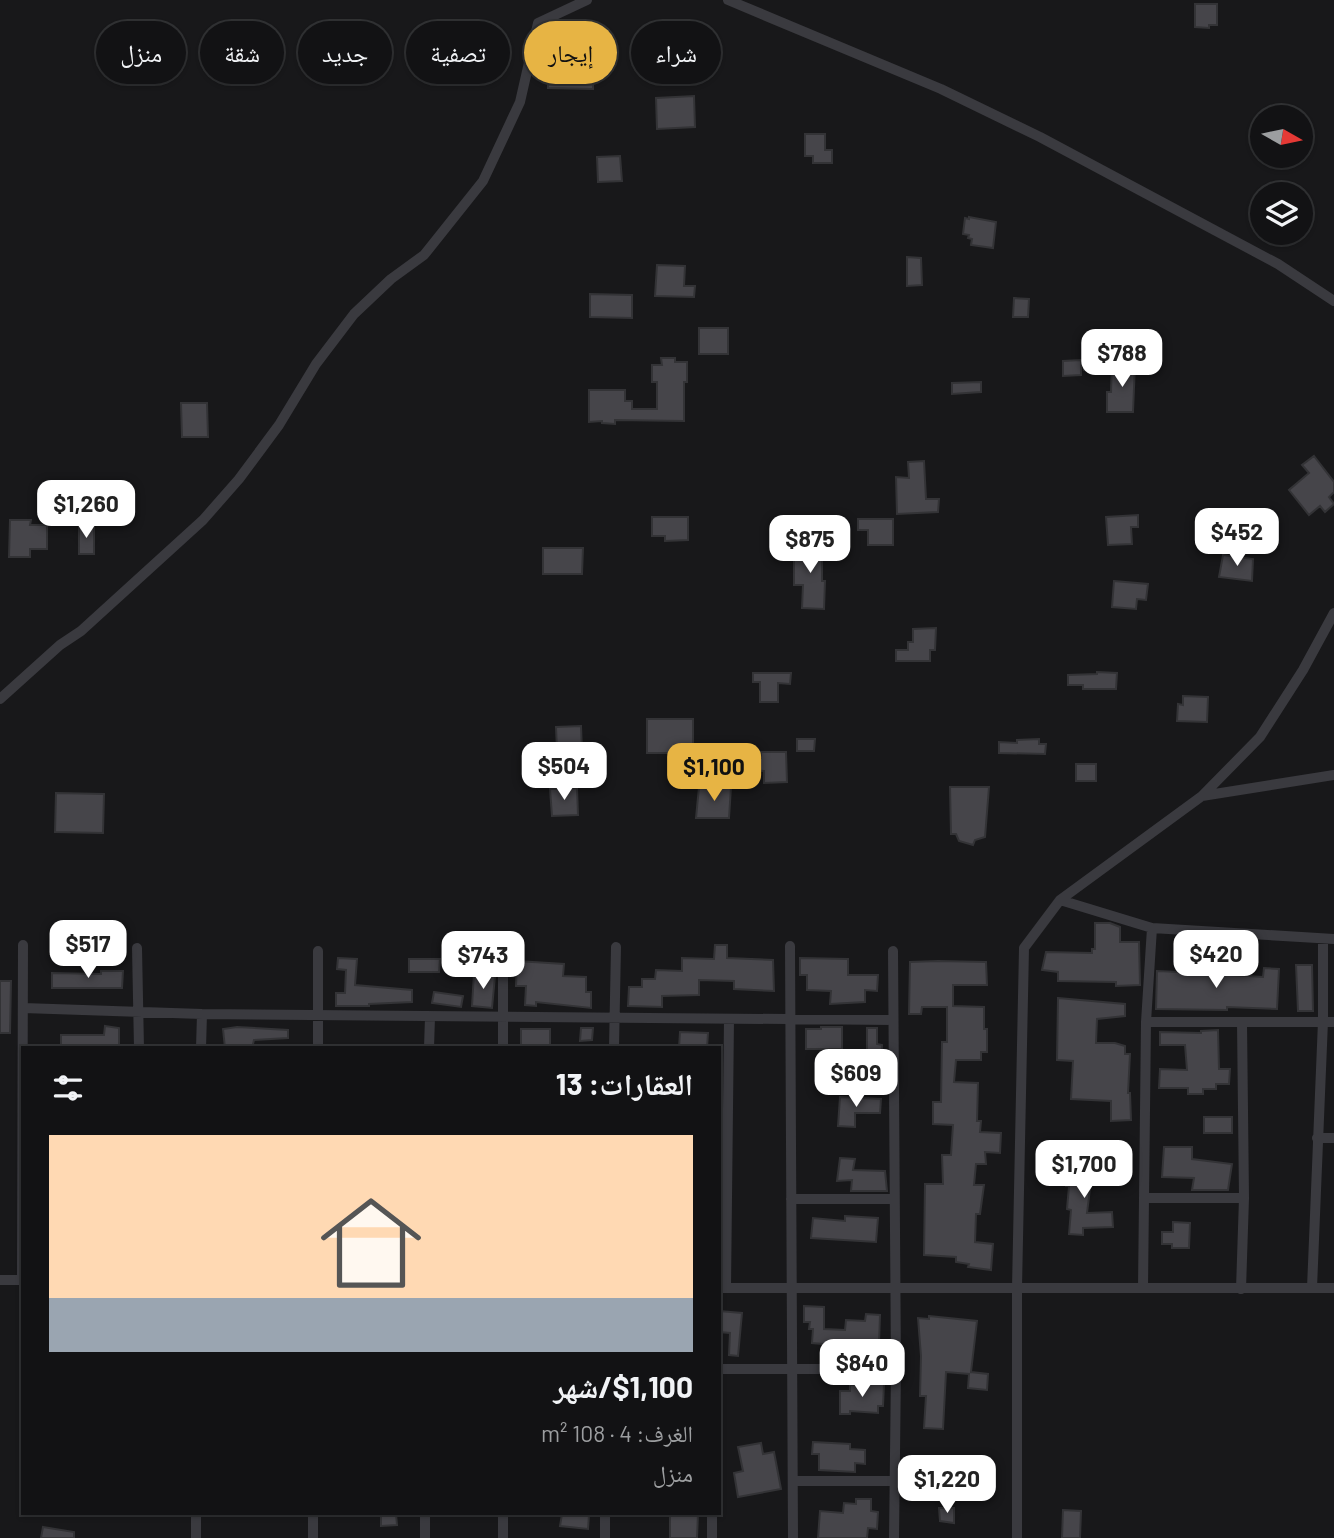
<!DOCTYPE html>
<html lang="ar">
<head>
<meta charset="utf-8">
<style>
	body { margin:0; font-family:Barlow,"Noto Naskh Arabic",sans-serif; background:#1b1b1d; color:#f1f3f6; direction:rtl; height:100vh; display:flex; flex-direction:column; font-size:26px; white-space:nowrap }
	* { box-sizing:border-box; margin:0 }
	p { font-size:23px; color:#9c9ea0 }
	.icon { flex:none; width:38px; height:38px; fill:none; stroke:currentColor; stroke-width:2; stroke-linecap:round; stroke-linejoin:round }
	.map { position:relative; flex:1; overflow:hidden; direction:ltr }
	.drawer { position:absolute; left:21px; top:1046px; width:700px; height:469px; display:flex; flex-direction:column; background:#121214; border-radius:0px; box-shadow:0 2px 5px #0004,0 0 0 2px #313234; direction:rtl }
	.drawer>* { flex:none }
	.banner { position:absolute; left:21px; top:21px; width:700px; height:63px; direction:rtl; display:flex; gap:14px }
	.needle { width:46px; rotate:99deg }
	.fabs { position:absolute; left:1250px; top:105px; display:grid; gap:14px }
	.fabs a { display:grid; place-items:center; width:63px; height:63px; border-radius:50%; background:#121214; box-shadow:0 2px 5px #0004,0 0 0 2px #313234; font-size:35px }
	.price { position:absolute; translate:-50% -60px; padding:0 16px; border-radius:14px; background:#fff; color:#222; font-size:23px; line-height:46px; filter:drop-shadow(0 2px 4px #0008) }
	.price::after { content:''; position:absolute; left:50%; top:42px; width:21px; height:16px; margin-left:-10px; background:inherit; clip-path:polygon(0 0,100% 0,50% 100%) }
	.price.current { background:#e7b444; color:#111 }
	ul { padding:0; list-style:none }
	li { display:grid; align-content:center; gap:14px; height:371px; padding:0 28px }
	li+li { border-top:2px solid #313234 }
	li span { display:grid; place-items:center; height:217px; border-radius:0px; color:#555 }
	li>.icon { margin-inline-start:auto }
	span .icon { width:126px; height:126px; fill:#fffc; stroke-width:1 }
	li b { font-size:30px }
	h2 { display:flex; justify-content:space-between; align-items:center; height:84px; padding:0 28px; font-size:30px }
	.pill { padding:0 24px; border-radius:32px; background:#121214; box-shadow:0 2px 5px #0004,0 0 0 2px #313234; font-size:24px; line-height:63px }
	.pill.current { background:#e7b444; color:#111 }
	.map>svg:first-child { display:block }
	.building { fill:#46454a; stroke:#333336; stroke-width:2 }
	.lines { fill:none; stroke-linecap:round; stroke-linejoin:round }
	.minor { stroke:#3a3a3f; stroke-width:10 }
</style>
</head>
<body>
<div class="map">
<svg width="1334" height="1538" viewBox="0 0 1334 1538">
	<rect width="100%" height="100%" fill="#18181a"/>
	<!-- building -->
	<path class="building" d="M1195 4H1217V25H1209V28L1195 27Z
		M549 31H583L581 78H593V89L548 88V75H553L554 46H549Z
		M694 96 695 127 657 129 656 98Z
		M805 134H825V150H832V163H813V156H805Z
		M620 156 622 181 598 182 597 157Z
		M969 217 996 222 993 248 971 245 972 239 968 238 969 235 963 234 965 218 969 219Z
		M907 257 921 258 922 285 907 286Z
		M657 265 685 266 684 286H695L694 297 655 296Z
		M590 294 632 295V318L590 317Z
		M1014 298 1029 299 1028 317H1013Z
		M699 328H728V354H699Z
		M661 358H675V362H687V382H684V421L615 420V424L602 423V421L589 422V390H625V401H632V409H657V382H652V365H662Z
		M1084 359H1109L1110 370H1084Z
		M1081 360V375L1063 376V361Z
		M1112 363 1135 364 1133 412H1107V392H1111Z
		M981 382V392L952 394V383Z
		M181 403H207L208 437H182Z
		M1314 456 1334 482V492L1329 497 1334 504 1325 512 1320 506 1309 515 1289 490 1309 473 1302 465Z
		M924 461 926 499H939L938 512 897 514 896 477 909 478 908 462Z
		M1138 515V527H1131L1132 544 1108 545 1106 517Z
		M652 517H688V540L665 541V536H652Z
		M858 519H893V545H868V530H858Z
		M10 520H31L30 525H47V549H30V557H9Z
		M79 525H94V554H79Z
		M794 545H822V581H825L824 609 802 608 803 585H794Z
		M543 548H583L582 574H543Z
		M1223 555 1253 559 1252 581 1219 577Z
		M1114 581 1148 584 1146 600 1137 599 1136 609 1112 607Z
		M936 628 935 650H930V661H896V650H908V642H913V629Z
		M1097 672 1117 673 1116 689H1083V685H1068V675L1097 674Z
		M753 673H791L790 684 778 683V702H760V682H753Z
		M1183 696 1208 697 1207 722 1177 721 1178 704 1183 705Z
		M647 719H693V753H647Z
		M581 726 582 750 557 751 556 727Z
		M797 739H815L814 751H797Z
		M1039 739V744H1046L1045 754 999 753V742L1017 743V740Z
		M761 752H786L787 782 764 783V771L747 770 748 758H761Z
		M1076 764H1096V781H1076Z
		M699 787H731L729 818H696Z
		M950 787H989L985 837 975 840 973 845 959 841 956 834H951Z
		M577 788 578 815 552 816 550 789Z
		M56 793 104 794 103 833 55 832Z
		M1095 923H1110L1120 927V942H1139L1140 985 1116 986V982L1058 981V972L1042 970 1046 952 1092 953V949H1095Z
		M715 945H727V958L773 960 774 991 734 989V981L699 980V995L662 996V1007L628 1006 629 987H642V979H655L656 970 682 971V958L714 959Z
		M338 958 357 959 355 985 412 990V1002L369 1004V1006H336V993H345L346 970 337 969Z
		M800 958 848 959V975H878L877 991 865 990V1002L830 1004 831 991 807 990V975H800Z
		M409 959H440L439 972H409Z
		M517 961 564 964 563 976 586 977V992H591V1008L536 1002V1006L525 1005 526 986H516Z
		M938 961 986 962 987 985H953V1006L984 1007V1029H987V1052H981V1060H956L954 1082 978 1083 977 1121H981L980 1132 1001 1133 1000 1153 985 1152 986 1164H976L974 1185H984L980 1214H976L975 1242 993 1244 991 1270 968 1267 969 1264 956 1262V1257L924 1255 925 1184H943L942 1155H951L953 1125 933 1124V1102H941L942 1042H947V1007H922L921 1014H909L910 962Z
		M1203 963 1232 966V975L1263 977 1264 968 1279 969 1277 1009 1227 1007V1010L1156 1009 1157 971 1202 973Z
		M1296 965H1312L1313 1011H1298Z
		M101 971H123L122 988H52V973L101 974Z
		M474 973 495 976 492 1008 472 1006Z
		M0 981H11L10 1033H0Z
		M434 992 463 996 461 1007 432 1003Z
		M1058 998 1125 1004V1016L1097 1019 1096 1043H1115L1125 1046V1054H1130L1128 1093H1130L1131 1120 1111 1121V1101L1071 1099 1073 1061 1057 1060Z
		M105 1026 119 1028V1048H61V1035H104Z
		M237 1027 288 1030V1038L254 1040 252 1048H225L223 1029Z
		M821 1027H842V1049H806V1029H821Z
		M581 1028H593L592 1040 580 1041Z
		M867 1028H877V1044L882 1045 881 1067 853 1066 854 1050 867 1051Z
		M521 1029H550V1048H521Z
		M1218 1030 1219 1069H1230L1229 1084H1216V1089H1203V1094H1188V1088H1159L1160 1069 1187 1070 1185 1045H1160V1032L1201 1033V1031Z
		M680 1032 708 1033 707 1048H679Z
		M840 1097 881 1099 880 1113H855V1127L838 1126Z
		M1204 1117H1232V1133H1204Z
		M1164 1147H1192V1159L1232 1164 1228 1190H1192L1194 1178 1162 1177Z
		M840 1158 855 1159 853 1170 885 1171 887 1191H851L852 1180 837 1181Z
		M1066 1168H1104L1103 1182 1091 1181 1087 1213 1112 1212 1113 1227 1083 1228V1235L1069 1234 1071 1210 1067 1209 1069 1186H1066Z
		M845 1216 878 1218 876 1242 811 1238 813 1218 845 1221Z
		M1173 1222 1190 1223 1189 1248H1172V1244H1162V1232H1173Z
		M804 1306 824 1307V1329L845 1330 846 1320 865 1321 866 1314 880 1315 879 1344 869 1343V1348L812 1343 813 1329H809L810 1322H804Z
		M719 1311 742 1313 738 1356 729 1355 730 1333 719 1332Z
		M929 1316 977 1321 971 1372 988 1374 987 1390 968 1388 969 1374 946 1372 943 1429 924 1428 926 1396H920L921 1356 918 1318 929 1319Z
		M860 1384H884L883 1406H878V1413L850 1411V1414H840V1391H850V1385Z
		M813 1442 850 1444V1449L865 1450V1464L855 1463V1472L819 1470V1454H812Z
		M761 1443 763 1454 774 1452 781 1489 738 1497 734 1473 743 1471 738 1447Z
		M927 1457 946 1460 943 1481 915 1477 916 1462 926 1463Z
		M975 1463 988 1464 987 1478H974Z
		M856 1499H871V1511L878 1512 877 1529 868 1528 867 1538H818L820 1511 843 1513 844 1503 856 1504Z
		M939 1508H954V1523L940 1521Z
		M1063 1510 1081 1511 1080 1538H1062Z
		M381 1514H396L397 1525 381 1526Z
		M562 1514 589 1515 588 1529 560 1526Z
		M670 1514H698L697 1538H670Z
		M43 1527 74 1532V1538H41Z"/>
	<g class="lines">
		<!-- minor -->
		<path class="minor" d="M728 0 941 89 1040 137 1278 264 1334 301
			M0 699 60 645 81 631 203 520 239 479 279 425 316 364 354 314 391 279 424 255 483 181 520 102 538 23 587 0
			M1202 796 1334 775
			M1060 900 1152 928 1334 939
			M790 946 793 1538
			M137 948 139 1048
			M893 951 896 1369 894 1538
			M23 1008 202 1014 893 1020
			M1146 1022H1334
			M201 1048 202 1014
			M318 1048V951
			M429 1048 430 1017
			M503 1048V951
			M614 1048 616 947
			M1317 1138H1334
			M1146 1198H1244
			M791 1199H894
			M0 1280H23
			M22 1280 23 945
			M719 1288H1334
			M726 1288 729 1019
			M1143 1288 1146 1022 1152 928
			M1312 1288 1323 1021V939
			M1241 1289 1244 1198 1242 1023
			M719 1369H896
			M793 1481H895
			M425 1514V1538
			M196 1538V1514
			M313 1538V1514
			M503 1538V1514
			M605 1538V1514
			M712 1538V1514
			M1017 1538V1288L1024 948 1060 900 1202 796 1260 737 1303 670 1334 613"/>
	</g>
</svg>
<div class="fabs">
<a><svg class="needle" viewBox="-14 -14 28 28"><path d="M0-13l5 13h-10z" fill="#e53935"/><path d="M0 13l5-13h-10z" fill="#9c9ea0"/></svg></a>
<a><svg class="icon" aria-label="layers" viewBox="0 0 24 24"><path d="M12 4l9 5-9 5-9-5zM3 14l9 5 9-5"/></svg></a>
</div>
<b class="price" style="left:1122px;top:389px">$788</b>
<b class="price" style="left:86px;top:540px">$1,260</b>
<b class="price" style="left:1237px;top:568px">$452</b>
<b class="price" style="left:810px;top:575px">$875</b>
<b class="price" style="left:564px;top:802px">$504</b>
<b class="price current" style="left:714px;top:803px">$1,100</b>
<b class="price" style="left:88px;top:980px">$517</b>
<b class="price" style="left:1216px;top:990px">$420</b>
<b class="price" style="left:483px;top:991px">$743</b>
<b class="price" style="left:856px;top:1109px">$609</b>
<b class="price" style="left:1084px;top:1200px">$1,700</b>
<b class="price" style="left:862px;top:1399px">$840</b>
<b class="price" style="left:947px;top:1515px">$1,220</b>
<div class="banner">
<a class="pill">شراء</a>
<a class="pill current">إيجار</a>
<a class="pill">تصفية</a>
<a class="pill">جديد</a>
<a class="pill">شقة</a>
<a class="pill">منزل</a>
</div>
<section class="drawer">
<h2>العقارات: 13<svg class="icon" aria-label="filters" viewBox="0 0 24 24"><path d="M4 7h16M4 17h16"/><circle cx="9" cy="7" r="2"/><circle cx="15" cy="17" r="2"/></svg></h2>
<ul>
<li><span style="background:linear-gradient(#ffd9b3 75%,#9aa5b1 0)"><svg class="icon" aria-label="home" viewBox="0 0 24 24"><path d="M3 11l9-7 9 7M6 9v11h12V9"/></svg></span><div><b>$1,100/شهر</b><p>الغرف: 4 · 108 m²</p><p>منزل</p></div></li>
</ul>
</section>
</div>
</body>
</html>
